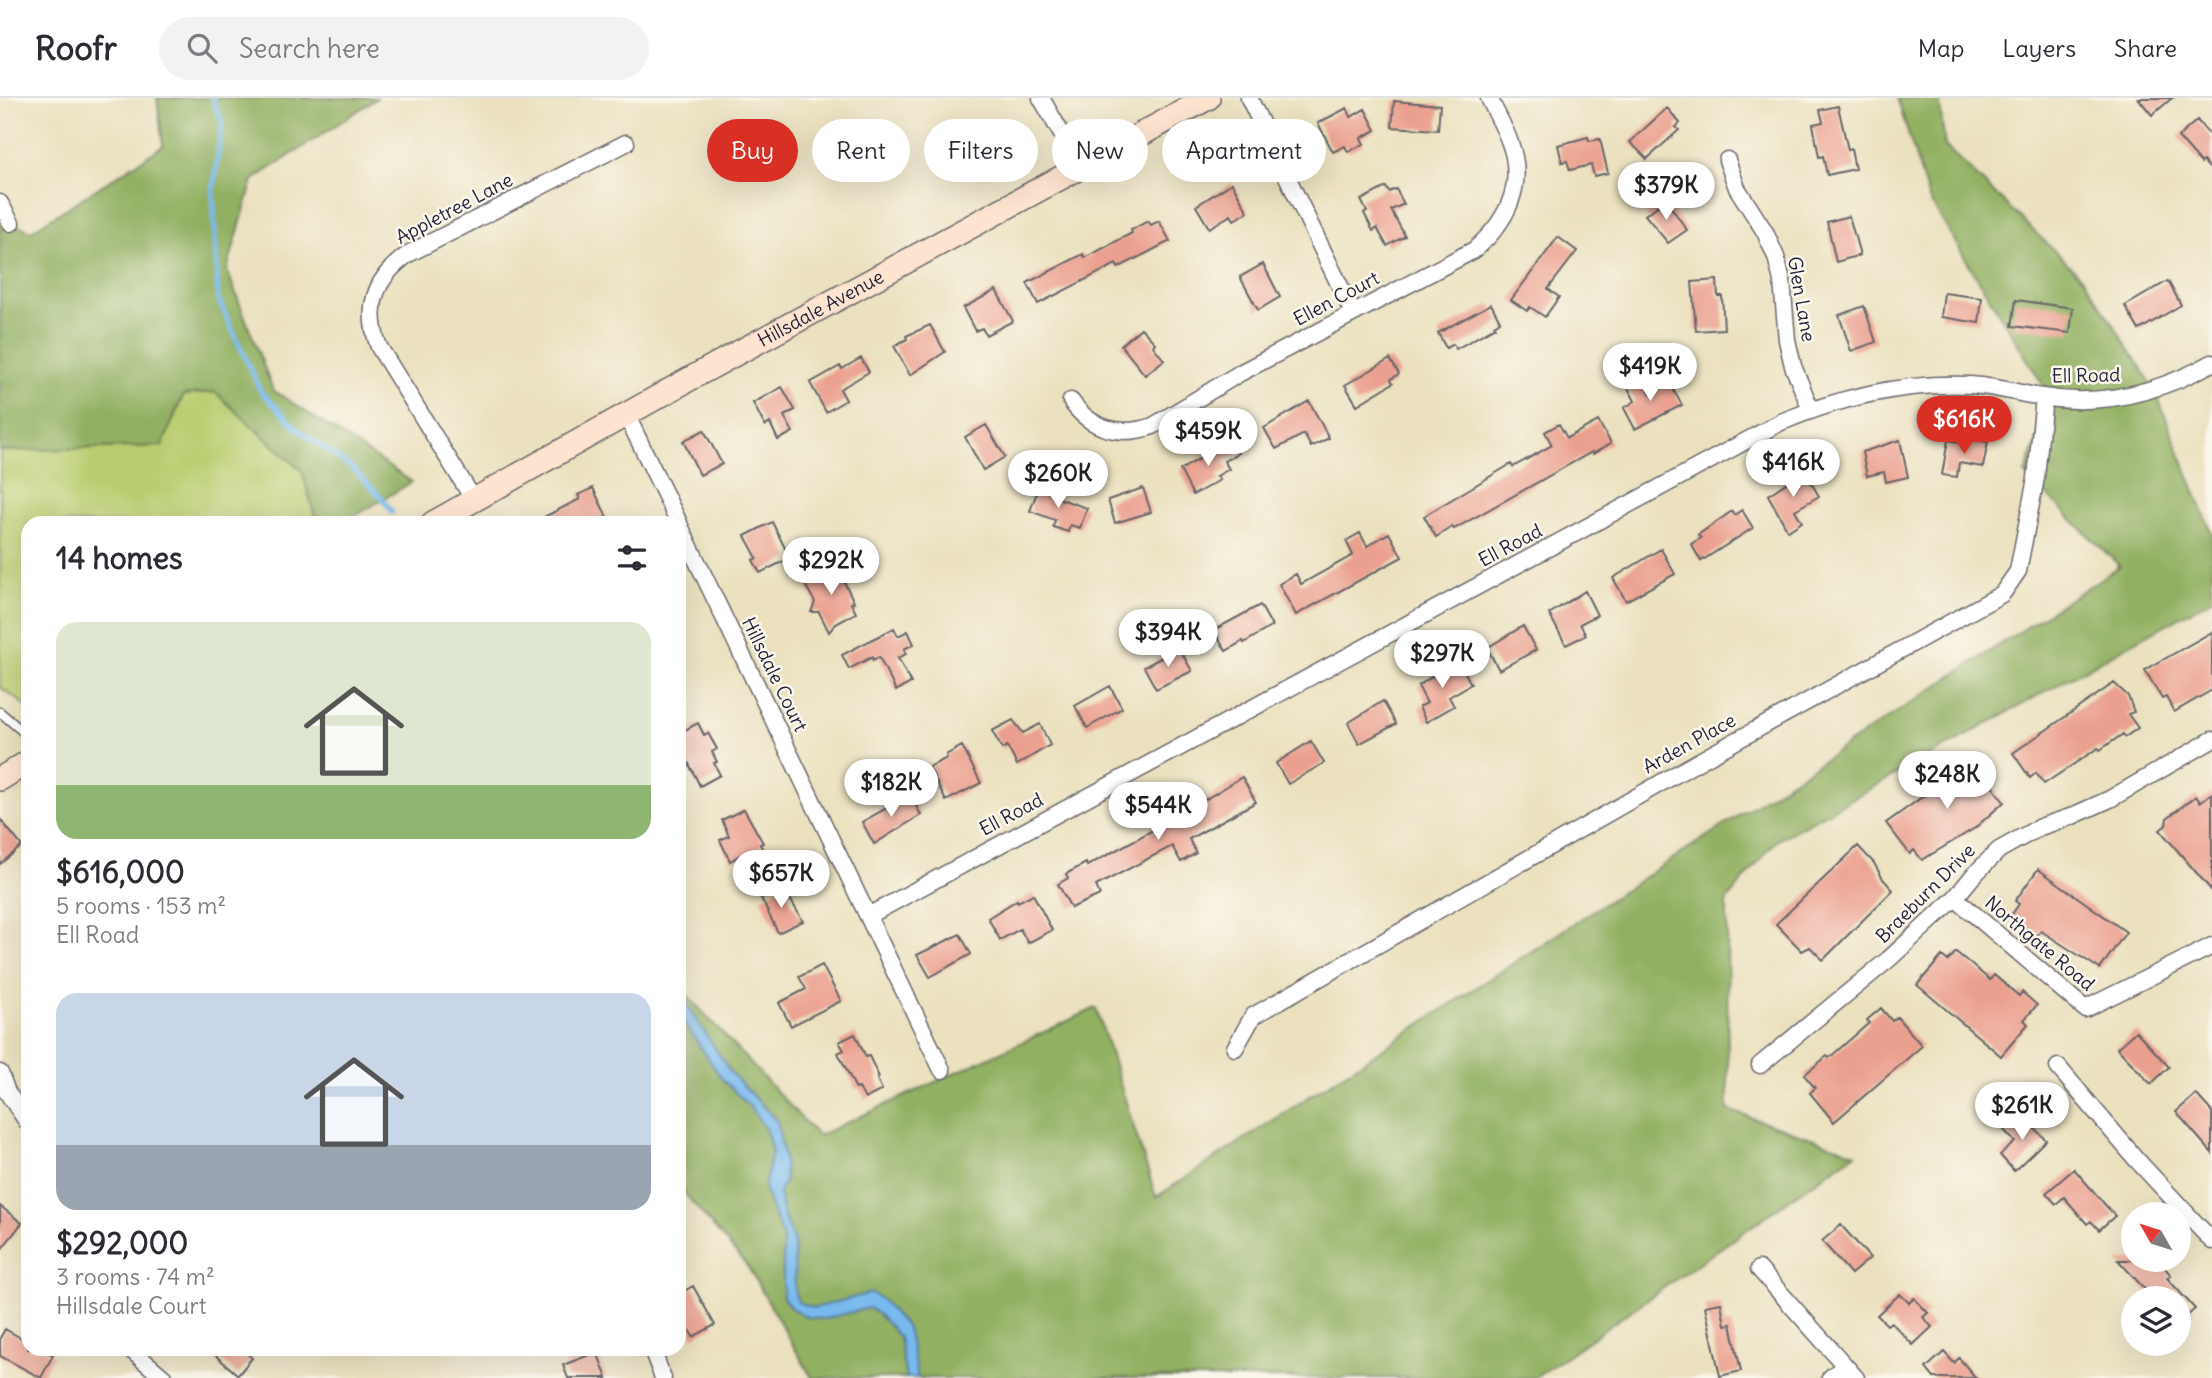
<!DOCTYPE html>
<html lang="en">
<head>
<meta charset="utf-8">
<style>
	body { margin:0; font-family:Delius,sans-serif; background:#f2f2f3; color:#2b2b33; height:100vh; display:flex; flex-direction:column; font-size:26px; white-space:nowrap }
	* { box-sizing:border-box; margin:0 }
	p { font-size:23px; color:#7c7c81 }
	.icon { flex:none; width:38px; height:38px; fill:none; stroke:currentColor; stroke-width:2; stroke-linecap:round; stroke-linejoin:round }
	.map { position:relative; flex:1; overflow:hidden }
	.side { position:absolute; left:21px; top:418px; width:665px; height:840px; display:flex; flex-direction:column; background:#fff; border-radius:21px; box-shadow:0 7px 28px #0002 }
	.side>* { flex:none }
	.banner { position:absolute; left:707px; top:21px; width:665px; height:63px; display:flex; gap:14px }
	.needle { width:46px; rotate:309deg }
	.buttons { position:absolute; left:2121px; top:1104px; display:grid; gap:14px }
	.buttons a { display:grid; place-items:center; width:70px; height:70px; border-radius:50%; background:#fff; box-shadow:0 7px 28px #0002; font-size:35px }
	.price { position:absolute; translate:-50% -60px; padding:0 16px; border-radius:24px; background:#fff; color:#222; font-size:23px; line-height:46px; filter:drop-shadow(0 2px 4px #0008) }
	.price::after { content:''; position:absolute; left:50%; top:42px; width:21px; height:16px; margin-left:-10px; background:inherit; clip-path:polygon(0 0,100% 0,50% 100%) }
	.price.selected { background:#d93025; color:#fff }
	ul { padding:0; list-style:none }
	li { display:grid; align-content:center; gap:14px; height:371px; padding:0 35px }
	li span { display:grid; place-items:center; height:217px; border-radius:21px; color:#555 }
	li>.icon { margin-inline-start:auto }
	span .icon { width:126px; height:126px; fill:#fffc; stroke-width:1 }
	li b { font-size:30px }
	h2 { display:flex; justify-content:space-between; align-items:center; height:84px; padding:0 35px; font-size:30px }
	.chip { padding:0 24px; border-radius:32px; background:#fff; box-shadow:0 7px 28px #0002; font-size:24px; line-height:63px }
	.chip.selected { background:#d93025; color:#fff }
	header { display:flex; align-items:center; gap:42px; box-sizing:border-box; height:98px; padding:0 35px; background:#fff; border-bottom:2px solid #e1e1e2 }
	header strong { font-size:33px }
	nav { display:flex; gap:38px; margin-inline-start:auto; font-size:24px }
	.search { width:490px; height:63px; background:#f2f2f3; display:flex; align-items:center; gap:18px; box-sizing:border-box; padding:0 24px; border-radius:38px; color:#7c7c81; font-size:26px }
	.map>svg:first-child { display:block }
	.green { fill:#b9cd70; stroke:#6e7856; stroke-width:2 }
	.forest { fill:#92b062; stroke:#5a694e; stroke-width:2 }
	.water { fill:#79baee; stroke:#4e6e94; stroke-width:2 }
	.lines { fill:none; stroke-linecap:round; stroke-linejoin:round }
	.stream { stroke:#79baee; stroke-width:5 }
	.building { fill:#eba08f }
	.lane-casing { stroke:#686569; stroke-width:11 }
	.street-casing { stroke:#686569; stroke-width:19 }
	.secondary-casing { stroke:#686569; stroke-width:26 }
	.lane { stroke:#fff; stroke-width:8 }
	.street { stroke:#fff; stroke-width:16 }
	.secondary { stroke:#fde4d0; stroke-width:23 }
	.labels { text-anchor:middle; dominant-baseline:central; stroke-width:5; stroke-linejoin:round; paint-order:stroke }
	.street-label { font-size:19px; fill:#22223b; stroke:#fbf7ec }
</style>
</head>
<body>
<header>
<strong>Roofr</strong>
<div class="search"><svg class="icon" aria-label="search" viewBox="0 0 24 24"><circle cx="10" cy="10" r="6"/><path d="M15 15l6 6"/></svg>Search here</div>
<nav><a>Map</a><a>Layers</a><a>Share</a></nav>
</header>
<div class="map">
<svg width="2212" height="1280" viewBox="0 0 2212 1280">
	<rect width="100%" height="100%" fill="#fbf7ec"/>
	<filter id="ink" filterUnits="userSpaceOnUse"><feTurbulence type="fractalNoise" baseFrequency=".0143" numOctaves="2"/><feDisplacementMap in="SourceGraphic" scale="14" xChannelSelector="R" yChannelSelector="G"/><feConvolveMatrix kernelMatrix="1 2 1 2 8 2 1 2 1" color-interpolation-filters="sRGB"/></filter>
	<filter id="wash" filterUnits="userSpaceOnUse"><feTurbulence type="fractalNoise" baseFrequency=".00686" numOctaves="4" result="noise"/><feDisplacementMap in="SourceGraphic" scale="28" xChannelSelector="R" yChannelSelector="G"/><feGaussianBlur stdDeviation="1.57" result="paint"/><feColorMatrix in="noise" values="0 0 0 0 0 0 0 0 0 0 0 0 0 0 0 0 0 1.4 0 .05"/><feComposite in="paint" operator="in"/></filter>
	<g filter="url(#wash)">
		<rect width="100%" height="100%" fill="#ebe1bf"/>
		<!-- green -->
		<path class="green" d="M215 294 302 373 317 425H28V609L0 589V353L162 348 183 297Z"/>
		<!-- forest -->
		<path class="forest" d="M157 0H377L253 82 227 172 273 292 412 384 343 425H317L302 373 215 294 183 297 162 348 0 353V120L31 133 163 48Z
			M1897 0H1939L1945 48 2084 181 2154 290 2212 436V501L1776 743 1727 802 1728 1012 1856 1055 1535 1280H812L748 1169 679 1089V874L684 894 818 1038 1096 910 1156 1099 2120 468 2025 376 2051 300 1929 101Z"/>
		<!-- water -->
		<path class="water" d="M679 901 685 904 731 975 777 1023 784 1059 785 1083 779 1094 783 1117 794 1144 795 1195 798 1204 814 1210 871 1195 882 1202 907 1230 918 1280H906L899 1239 879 1217 869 1210 824 1221 807 1219 791 1210 783 1200V1140L764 1090 772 1054 766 1032 750 1009 722 981 679 917Z"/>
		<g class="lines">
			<!-- stream -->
			<path class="stream" d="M212 0 222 24 213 94 218 201 261 294 300 333 352 370 383 401 392 414"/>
		</g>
		<g id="blocks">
			<!-- building -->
			<path class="building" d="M2138 0H2172L2152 17Z
				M1394 3 1440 7 1438 32 1392 29Z
				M1838 8 1848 52 1851 51 1855 71 1827 77 1823 58 1819 59 1813 26 1823 24 1820 12Z
				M1347 10 1351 19 1365 11 1376 32 1361 40 1364 46 1348 54 1345 48 1333 54 1318 25Z
				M1667 10 1680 25 1676 29 1679 32 1647 61 1630 44Z
				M2197 22 2212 40V73L2203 63 2201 65 2178 39Z
				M1588 39 1589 43 1600 41 1608 75 1594 78 1591 67 1570 72 1567 63 1562 64 1558 47Z
				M1232 85 1248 114 1234 122 1231 117 1209 130 1196 108Z
				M1386 89 1389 94 1396 91 1404 106 1391 112 1405 138 1387 148 1377 130 1373 133 1364 115 1367 114 1361 102Z
				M1666 102 1687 132 1668 145 1645 117Z
				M1849 118 1860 157 1836 164 1827 124Z
				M1148 123 1151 127 1159 123 1170 143 1118 170 1116 166 1038 206 1027 185 1083 156 1085 160 1132 135 1131 132Z
				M1558 139 1577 153 1548 191 1559 199 1545 219 1530 209 1527 213 1511 202Z
				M1263 166 1280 199 1258 212 1240 179Z
				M1717 182 1718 198H1722L1724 231 1696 233 1692 184Z
				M2168 183 2181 207 2139 232 2125 208Z
				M996 192 1013 223 986 237 982 230 975 233 963 210Z
				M1944 195 1982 200 1979 225 1941 219Z
				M2016 202 2073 210 2070 235 2012 228Z
				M1491 206 1500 223 1494 227 1495 229 1456 251 1453 246 1446 250 1438 235Z
				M1864 208 1876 244 1851 253 1839 217Z
				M930 227 945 254 910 277 894 248 907 241 906 238Z
				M1141 230 1155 245 1153 248 1164 262 1145 277 1121 247Z
				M861 260 869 274 840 291 846 302 826 314 810 285 840 268 842 271Z
				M1390 261 1399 276 1391 281 1393 285 1357 307 1345 287Z
				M1642 280 1651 296 1670 286 1682 307 1635 331 1624 310 1635 303 1627 288Z
				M782 289 795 312 784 318 793 334 778 342 770 325 765 328 753 305Z
				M1309 303 1329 340 1311 349 1304 336 1276 351 1264 330Z
				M1598 323 1611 345 1593 356 1592 354 1454 431 1452 429 1436 439 1424 418 1511 366 1513 369 1552 347 1545 334 1559 326 1567 340Z
				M986 327 1005 359 983 372 965 339Z
				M704 332 722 366 700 377 683 343Z
				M1967 341 1988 344 1983 369 1959 365 1957 379 1942 377 1948 342 1966 345Z
				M1900 342 1908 379 1886 384 1884 374 1867 378 1862 354Z
				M1231 343 1238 355 1224 363 1229 371 1217 378 1220 382 1193 397 1180 372Z
				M1804 373 1819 398 1795 412 1802 424 1788 433 1768 397Z
				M1039 389 1053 394 1052 398 1087 410 1080 430 1070 427 1068 434 1053 429 1055 422 1030 413Z
				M593 390 607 419 595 425H532L580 401 578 397Z
				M1143 390 1151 414 1115 425 1108 402Z
				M1742 412 1753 430 1701 463 1691 446 1701 440 1698 437 1732 413 1734 417Z
				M772 424 790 460 760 475 753 462 757 460 745 438Z
				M1360 435 1367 448 1389 435 1402 459 1296 517 1279 486 1296 476 1301 486 1353 457 1346 443Z
				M1661 451 1675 476 1626 503 1613 480Z
				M832 468 838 471 854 504 851 505 856 515 836 526 829 534 819 514H811L815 504 804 485Z
				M1585 493 1597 517 1580 526 1586 537 1566 547 1549 516Z
				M1260 507 1272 528 1244 545 1243 543 1226 553 1214 532Z
				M1523 528 1536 552 1499 572 1487 550Z
				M894 530 898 538 908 533 914 546 904 551 906 556 898 560 911 585 896 593 879 559 873 562 872 559 849 571 842 557Z
				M2212 534V592L2174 614 2166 599 2162 601 2145 572Z
				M1179 550 1192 573 1156 591 1144 569Z
				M1452 565 1455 568 1460 565 1471 586 1449 599 1454 608 1426 624 1419 609 1427 605 1418 588Z
				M2114 585 2128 598 2134 614 2128 616 2138 630 2125 639 2123 636 2100 652 2098 650 2044 686 2036 675 2030 680 2013 655Z
				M1110 588 1122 610 1087 630 1075 608Z
				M1383 603 1396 626 1359 646 1348 625Z
				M1013 622 1023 635 1040 626 1050 647 1017 667 1007 648 1002 651 992 633Z
				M698 625 704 637 708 635 717 651 712 654 717 664 714 665 720 677 700 688 686 660 679 664V644L685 641 681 634Z
				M1311 643 1324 665 1288 686 1276 665Z
				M962 648 981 685 946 703 929 669 947 660 946 657Z
				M1975 661 1989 674 1995 692 2004 704 1975 730 1922 762 1914 752 1910 756 1886 725Z
				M1242 679 1256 704 1189 741 1196 755 1181 764 1172 748 1096 788 1100 797 1071 810 1058 786 1068 780 1066 776 1086 765 1087 768 1177 719Z
				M2212 695V793L2160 732 2166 727 2167 720 2196 698 2200 704Z
				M910 697 921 717 874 746 862 724Z
				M744 711 763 745 760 746 765 756 743 767 739 758 730 763 720 742 729 738 722 722Z
				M0 721 22 748 0 766Z
				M1858 748 1874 765 1883 781 1893 792 1823 862 1810 849 1802 853 1776 826Z
				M2038 771 2126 834 2100 871 2041 833 2037 838 2010 819 2019 806 2015 803Z
				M783 789 803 823 778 835 761 800Z
				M1033 796 1052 832 1028 845 1020 831 1000 842 988 820 1017 802 1018 804Z
				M960 836 971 856 930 879 917 857Z
				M1956 854 1990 882 1994 877 2019 898 2022 894 2037 907 2024 922 2028 926 2001 958 1917 887 1942 858 1948 863Z
				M822 867 841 903 791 928 779 905 806 891 799 879Z
				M1881 910 1892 923 1897 919 1922 948 1834 1024 1810 995 1815 990 1804 977 1827 958 1829 960 1869 925 1867 922Z
				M2136 933 2169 969 2151 986 2117 950Z
				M855 936 866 959 869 958 879 979 877 981 882 992 865 1001 859 990 856 991 838 955 844 952 839 944Z
				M2196 996 2212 1014V1055L2176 1014Z
				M2021 1016 2046 1042 2014 1073 2000 1057 2015 1044 2004 1032Z
				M2074 1071 2115 1118 2099 1132 2091 1123 2087 1126 2064 1099 2056 1106 2046 1095Z
				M0 1108 22 1125 0 1153Z
				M1841 1127 1870 1160 1851 1176 1822 1143Z
				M2118 1162H2158L2171 1177 2167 1180 2195 1211 2179 1225V1200H2153Z
				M693 1188 715 1227 693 1239 679 1212V1196Z
				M1900 1196 1909 1205 1914 1200 1928 1215 1923 1219 1932 1229 1913 1247 1891 1224 1887 1227 1877 1217Z
				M1721 1205 1725 1227 1731 1226 1741 1273 1720 1278 1705 1208Z
				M5 1231 28 1244V1251H42L53 1257 41 1280 0 1258V1240Z
				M208 1251H242L252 1260 238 1277Z
				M597 1254 607 1280H568L563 1267Z
				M1944 1254 1954 1265 1959 1260 1976 1280H1934L1926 1270Z"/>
		</g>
	</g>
	<g filter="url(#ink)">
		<use href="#blocks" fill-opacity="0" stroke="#686569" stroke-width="2"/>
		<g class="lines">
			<!-- lane casing -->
			<g class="lane-casing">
				<path id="lane" d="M0 614 28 638"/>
			</g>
			<!-- street casing -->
			<g class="street-casing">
				<path id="street" d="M1041 0 1080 68
					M1249 0 1353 215
					M1727 62 1737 90 1765 134 1776 159 1782 183 1787 242 1793 268 1811 312
					M0 105 11 125
					M1071 303C1091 332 1121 339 1153 328L1240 275 1474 152C1506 125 1526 88 1510 45 1505 30 1496 15 1489 0
					M626 316 679 425
					M474 402 379 249C364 209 375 179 410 155L626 45
					M679 426 942 972
					M1955 800 2085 911 2212 848
					M868 818 1781 324C1841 299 1903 284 1969 287 1994 288 2017 295 2042 299 2102 309 2160 294 2212 265
					M1235 950 1253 918 1694 666 2002 496 2018 473 2036 380 2044 299
					M1760 967 1889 861 1955 800 1973 778 1999 752 2040 729 2070 719 2110 701 2212 642
					M2058 969 2136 1061 2212 1143
					M0 975 7 994 28 1025
					M1759 1171 1856 1280
					M130 1251 164 1280
					M652 1251 663 1280
					M1830 1280 1845 1268"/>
			</g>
			<!-- secondary casing -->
			<g class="secondary-casing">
				<g id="secondary">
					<path id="s1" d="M433 425 695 278 1208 0"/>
					<path d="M0 681 28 664"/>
				</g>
			</g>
			<!-- lane -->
			<use href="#lane" class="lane"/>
			<!-- street -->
			<use href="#street" class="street"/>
			<!-- secondary -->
			<use href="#secondary" class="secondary"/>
		</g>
	</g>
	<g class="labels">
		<!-- street labels -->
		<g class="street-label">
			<text transform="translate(454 110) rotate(-28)">Appletree Lane</text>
			<text transform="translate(1336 200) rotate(-28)">Ellen Court</text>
			<text transform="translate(1802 201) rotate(80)">Glen Lane</text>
			<text stroke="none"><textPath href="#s1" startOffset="443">Hillsdale Avenue</textPath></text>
			<text transform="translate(2086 277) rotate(-1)">Ell Road</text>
			<text transform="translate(1510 447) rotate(-28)">Ell Road</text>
			<text transform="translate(775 576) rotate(64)">Hillsdale Court</text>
			<text transform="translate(1689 645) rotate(-29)">Arden Place</text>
			<text transform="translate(1011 716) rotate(-28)">Ell Road</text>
			<text transform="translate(1925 795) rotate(-45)">Braeburn Drive</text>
			<text transform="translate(2040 845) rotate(40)">Northgate Road</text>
		</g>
	</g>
</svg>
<div class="buttons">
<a><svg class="needle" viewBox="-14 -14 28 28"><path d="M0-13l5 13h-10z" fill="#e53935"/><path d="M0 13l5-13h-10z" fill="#7c7c81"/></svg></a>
<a><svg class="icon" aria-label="layers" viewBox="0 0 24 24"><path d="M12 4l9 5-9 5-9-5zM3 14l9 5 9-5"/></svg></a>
</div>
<b class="price" style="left:1666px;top:124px">$379K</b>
<b class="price" style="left:1650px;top:305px">$419K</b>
<b class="price selected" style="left:1964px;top:358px">$616K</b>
<b class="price" style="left:1208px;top:370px">$459K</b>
<b class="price" style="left:1793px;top:401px">$416K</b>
<b class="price" style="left:1058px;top:412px">$260K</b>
<b class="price" style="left:831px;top:499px">$292K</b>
<b class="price" style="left:1168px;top:571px">$394K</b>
<b class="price" style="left:1442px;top:592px">$297K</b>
<b class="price" style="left:1947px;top:713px">$248K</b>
<b class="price" style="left:891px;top:721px">$182K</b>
<b class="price" style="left:1158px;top:744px">$544K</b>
<b class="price" style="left:781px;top:812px">$657K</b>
<b class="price" style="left:2022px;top:1044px">$261K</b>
<div class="banner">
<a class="chip selected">Buy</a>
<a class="chip">Rent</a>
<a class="chip">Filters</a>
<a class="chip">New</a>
<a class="chip">Apartment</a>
</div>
<section class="side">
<h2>14 homes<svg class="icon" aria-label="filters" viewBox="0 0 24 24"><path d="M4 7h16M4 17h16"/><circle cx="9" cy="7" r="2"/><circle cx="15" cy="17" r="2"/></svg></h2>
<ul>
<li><span style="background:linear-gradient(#dfe7d0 75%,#8fb573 0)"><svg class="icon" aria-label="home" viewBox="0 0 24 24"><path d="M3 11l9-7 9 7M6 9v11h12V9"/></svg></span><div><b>$616,000</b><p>5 rooms · 153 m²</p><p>Ell Road</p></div></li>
<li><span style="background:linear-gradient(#c9d6e8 70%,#9aa5b1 0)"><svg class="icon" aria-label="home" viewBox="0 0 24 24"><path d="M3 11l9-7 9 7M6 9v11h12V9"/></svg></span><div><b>$292,000</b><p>3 rooms · 74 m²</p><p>Hillsdale Court</p></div></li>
</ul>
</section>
</div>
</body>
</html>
